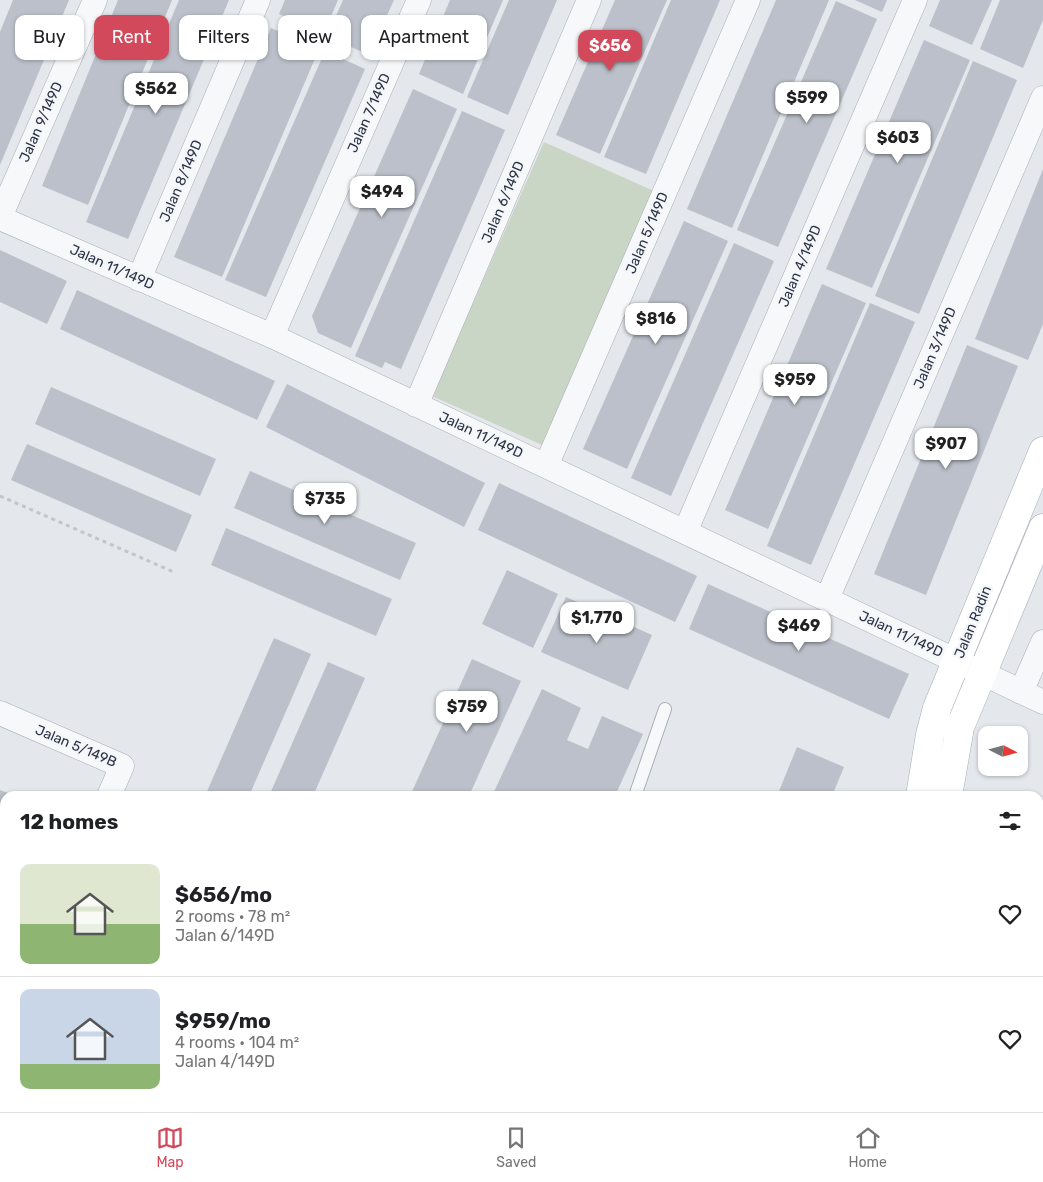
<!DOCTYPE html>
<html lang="en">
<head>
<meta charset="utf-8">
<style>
	body { margin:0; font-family:Rubik,sans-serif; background:#f6f6f6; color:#202124; height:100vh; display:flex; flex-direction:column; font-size:19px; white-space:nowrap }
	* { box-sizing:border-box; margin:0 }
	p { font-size:16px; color:#757577 }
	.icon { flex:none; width:28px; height:28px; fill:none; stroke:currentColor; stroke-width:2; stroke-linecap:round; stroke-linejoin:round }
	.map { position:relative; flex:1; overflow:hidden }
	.side { position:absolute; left:0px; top:791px; width:1044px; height:321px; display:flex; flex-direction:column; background:#fff; border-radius:15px 15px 0 0; box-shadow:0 1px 4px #0004 }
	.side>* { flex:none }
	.top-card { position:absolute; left:15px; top:15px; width:500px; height:45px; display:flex; gap:10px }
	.needle { width:32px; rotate:96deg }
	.controls { position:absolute; left:978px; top:726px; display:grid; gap:10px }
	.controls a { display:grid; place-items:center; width:50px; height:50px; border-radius:10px; background:#fff; box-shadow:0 1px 4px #0004; font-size:25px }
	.price { position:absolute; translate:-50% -42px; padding:0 11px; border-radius:10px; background:#fff; color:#222; font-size:16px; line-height:32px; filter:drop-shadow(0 1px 2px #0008) }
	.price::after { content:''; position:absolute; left:50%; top:30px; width:15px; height:11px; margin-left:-8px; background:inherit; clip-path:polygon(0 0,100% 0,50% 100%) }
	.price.on { background:#d1495b; color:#fff }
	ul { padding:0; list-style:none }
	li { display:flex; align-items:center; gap:15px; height:125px; padding:0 20px }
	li+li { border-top:1px solid #e0e0e0 }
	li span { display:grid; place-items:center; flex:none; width:140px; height:100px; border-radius:10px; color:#555 }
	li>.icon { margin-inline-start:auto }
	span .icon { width:60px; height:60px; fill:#fffc; stroke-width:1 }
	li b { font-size:21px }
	h2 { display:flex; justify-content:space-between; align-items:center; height:60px; padding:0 20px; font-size:21px }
	.pill { padding:0 18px; border-radius:10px; background:#fff; box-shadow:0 1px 4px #0004; font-size:18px; line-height:45px }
	.pill.on { background:#d1495b; color:#fff }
	.tab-bar { display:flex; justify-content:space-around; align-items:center; height:70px; border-top:1px solid #e0e0e0; background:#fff; font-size:14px; color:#757577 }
	.tab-bar a { display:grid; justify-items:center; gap:2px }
	.tab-bar .on { color:#d1495b }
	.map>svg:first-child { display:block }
	.green { fill:#c9d6c5 }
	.building { fill:#bbc0ca }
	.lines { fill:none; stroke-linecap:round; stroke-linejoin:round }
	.lane-casing { stroke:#a9aeb7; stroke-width:14 }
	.street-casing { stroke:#a9aeb7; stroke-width:25 }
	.secondary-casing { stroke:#a9aeb7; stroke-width:29 }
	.path { stroke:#c2c5cb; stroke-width:3; stroke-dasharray:4 4; stroke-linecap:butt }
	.lane { stroke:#f7f8fa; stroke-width:12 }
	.street { stroke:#f7f8fa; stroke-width:24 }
	.secondary { stroke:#fff; stroke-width:28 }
	.labels { text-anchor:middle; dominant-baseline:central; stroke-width:4.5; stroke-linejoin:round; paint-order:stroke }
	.street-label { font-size:14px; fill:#2b3445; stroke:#f4f6f9 }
</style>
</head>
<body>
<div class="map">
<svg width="1043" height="1112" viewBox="0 0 1043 1112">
	<rect width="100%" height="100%" fill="#e4e7ec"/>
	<!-- green -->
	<path class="green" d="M544 142 654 191 542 445 432 396Z
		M0 897 5 900V931L0 942Z
		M1039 1055 1043 1056V1112H993L994 1108H1039Z
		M228 1108H602L600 1112H226Z"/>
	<!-- building -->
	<path class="building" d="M13 0H69L0 165V32Z
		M118 0H172L88 205 42 186Z
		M179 0H229L128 239 86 222Z
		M285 0H338L324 33 279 14Z
		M343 0H394L369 55 327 36Z
		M450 0H503L463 94 419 74Z
		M509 0H557L508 115 467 97Z
		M615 0H667L600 154 556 135Z
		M671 0H720L646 174 604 157Z
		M776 0H829L732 228 687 209Z
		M855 0H887L882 12Z
		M940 0H992L972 45 929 26Z
		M1000 0H1043V20L1023 68 980 49Z
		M836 1 877 19 778 247 737 230Z
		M271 28 319 49 222 277 174 257Z
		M924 40 970 60 872 288 826 269Z
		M325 51 365 69 266 297 225 280Z
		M973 61 1017 80 919 314 875 296Z
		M413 89 457 109 351 348 318 333 312 316Z
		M462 111 505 130 401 369 385 362 382 368 355 356Z
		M1043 169V324L1028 360 975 339Z
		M684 221 728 241 627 469 583 449Z
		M734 243 774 261 671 496 631 478Z
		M0 250 67 281 47 324 0 302Z
		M822 284 866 303 768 529 725 510Z
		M77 290 275 381 257 420 60 329Z
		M870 303 915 322 811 565 767 546Z
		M967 345 1018 366 926 595 874 574Z
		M287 384 485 483 464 527 266 427Z
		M51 387 216 459 200 496 35 424Z
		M27 444 192 515 176 552 11 480Z
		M250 471 416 543 400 580 234 508Z
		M499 483 697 576 675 622 478 530Z
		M226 528 392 599 376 636 211 565Z
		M507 570 558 594 533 648 482 624Z
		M708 584 909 674 889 719 689 629Z
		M566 597 652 635 628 690 541 652Z
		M274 638 311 654 249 796H205Z
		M472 659 521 681 469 796H410Z
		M328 662 365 678 313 796H269Z
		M542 689 581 708 567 740 588 749 602 716 643 734 615 796H492Z
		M797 747 844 767 832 796H777Z
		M0 790 16 796H5V814L0 826Z
		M1042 980H1043V997L1040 996Z
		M64 1108H108L106 1112H62Z
		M128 1108H172L170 1112H126Z
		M666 1108H712L711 1112H665Z
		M731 1108H774V1112H731Z
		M793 1108H833V1112H792Z"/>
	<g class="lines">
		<!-- lane casing -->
		<g class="lane-casing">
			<path id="lane" d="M635 796 665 709
				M1039 824 1043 825
				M1039 1012 1043 1013"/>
		</g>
		<!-- street casing -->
		<g class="street-casing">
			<path id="street" d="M0 217 95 0
				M0 218 272 336 1043 702
				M139 279 258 0
				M272 336 419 0
				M416 405 589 0
				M546 466 748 0
				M685 532 915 0
				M827 599 1043 98
				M1021 692 1043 642
				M0 713 122 766 109 796
				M0 1043 5 1032"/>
		</g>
		<!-- secondary casing -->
		<g class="secondary-casing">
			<path id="secondary" d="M920 796 930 735 937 708 1043 451
				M948 796 960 727 1043 528
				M877 1112V1108
				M910 1112V1108"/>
		</g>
		<!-- path -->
		<path class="path" d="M0 496 176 573"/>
		<!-- lane -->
		<use href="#lane" class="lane"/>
		<!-- street -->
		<use href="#street" class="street"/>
		<!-- secondary -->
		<use href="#secondary" class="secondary"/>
	</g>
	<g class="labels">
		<!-- street labels -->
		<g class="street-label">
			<text transform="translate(369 113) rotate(-66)">Jalan 7/149D</text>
			<text transform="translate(41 122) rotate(-66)">Jalan 9/149D</text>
			<text transform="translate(181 181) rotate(-67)">Jalan 8/149D</text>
			<text transform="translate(503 202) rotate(-67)">Jalan 6/149D</text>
			<text transform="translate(647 233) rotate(-67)">Jalan 5/149D</text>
			<text transform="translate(800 266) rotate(-67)">Jalan 4/149D</text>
			<text transform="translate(112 267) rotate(24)">Jalan 11/149D</text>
			<text transform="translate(935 348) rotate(-67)">Jalan 3/149D</text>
			<text transform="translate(481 435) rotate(25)">Jalan 11/149D</text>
			<text transform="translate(973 622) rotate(-68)">Jalan Radin</text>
			<text transform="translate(901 634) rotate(25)">Jalan 11/149D</text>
			<text transform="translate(76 746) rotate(23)">Jalan 5/149B</text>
		</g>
	</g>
</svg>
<div class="controls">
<a><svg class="needle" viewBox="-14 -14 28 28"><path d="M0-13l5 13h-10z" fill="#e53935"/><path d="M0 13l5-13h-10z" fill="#757577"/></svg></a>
</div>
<b class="price on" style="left:610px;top:72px">$656</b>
<b class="price" style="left:156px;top:115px">$562</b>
<b class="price" style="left:807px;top:124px">$599</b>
<b class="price" style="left:898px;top:164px">$603</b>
<b class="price" style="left:382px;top:218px">$494</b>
<b class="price" style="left:656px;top:345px">$816</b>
<b class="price" style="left:795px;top:406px">$959</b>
<b class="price" style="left:946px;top:470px">$907</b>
<b class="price" style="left:325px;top:525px">$735</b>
<b class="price" style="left:597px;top:644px">$1,770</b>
<b class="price" style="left:799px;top:652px">$469</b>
<b class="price" style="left:467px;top:733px">$759</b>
<div class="top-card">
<a class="pill">Buy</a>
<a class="pill on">Rent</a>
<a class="pill">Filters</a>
<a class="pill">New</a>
<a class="pill">Apartment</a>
</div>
<section class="side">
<h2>12 homes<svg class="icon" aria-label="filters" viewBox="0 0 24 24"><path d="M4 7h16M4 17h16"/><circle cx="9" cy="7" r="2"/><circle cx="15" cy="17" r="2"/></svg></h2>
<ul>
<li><span style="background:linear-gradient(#dfe7d0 60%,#8fb573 0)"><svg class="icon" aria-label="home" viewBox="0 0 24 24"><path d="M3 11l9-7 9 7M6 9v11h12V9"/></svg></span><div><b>$656/mo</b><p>2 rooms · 78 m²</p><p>Jalan 6/149D</p></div><svg class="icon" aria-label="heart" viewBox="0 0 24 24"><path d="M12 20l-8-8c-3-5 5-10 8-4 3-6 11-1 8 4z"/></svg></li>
<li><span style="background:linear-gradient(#c9d6e8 75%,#8fb573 0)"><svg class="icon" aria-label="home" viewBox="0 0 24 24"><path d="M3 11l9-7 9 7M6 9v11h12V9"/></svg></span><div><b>$959/mo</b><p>4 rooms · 104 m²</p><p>Jalan 4/149D</p></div><svg class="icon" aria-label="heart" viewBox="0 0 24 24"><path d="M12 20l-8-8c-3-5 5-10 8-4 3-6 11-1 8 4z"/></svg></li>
</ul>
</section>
</div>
<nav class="tab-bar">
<a class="on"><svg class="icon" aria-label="map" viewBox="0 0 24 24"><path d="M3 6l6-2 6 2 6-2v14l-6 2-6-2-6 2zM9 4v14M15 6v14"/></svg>Map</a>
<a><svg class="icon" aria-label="saved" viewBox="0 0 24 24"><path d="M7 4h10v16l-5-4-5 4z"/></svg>Saved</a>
<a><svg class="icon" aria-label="home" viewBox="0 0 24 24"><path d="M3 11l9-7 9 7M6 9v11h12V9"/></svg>Home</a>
</nav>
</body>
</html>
